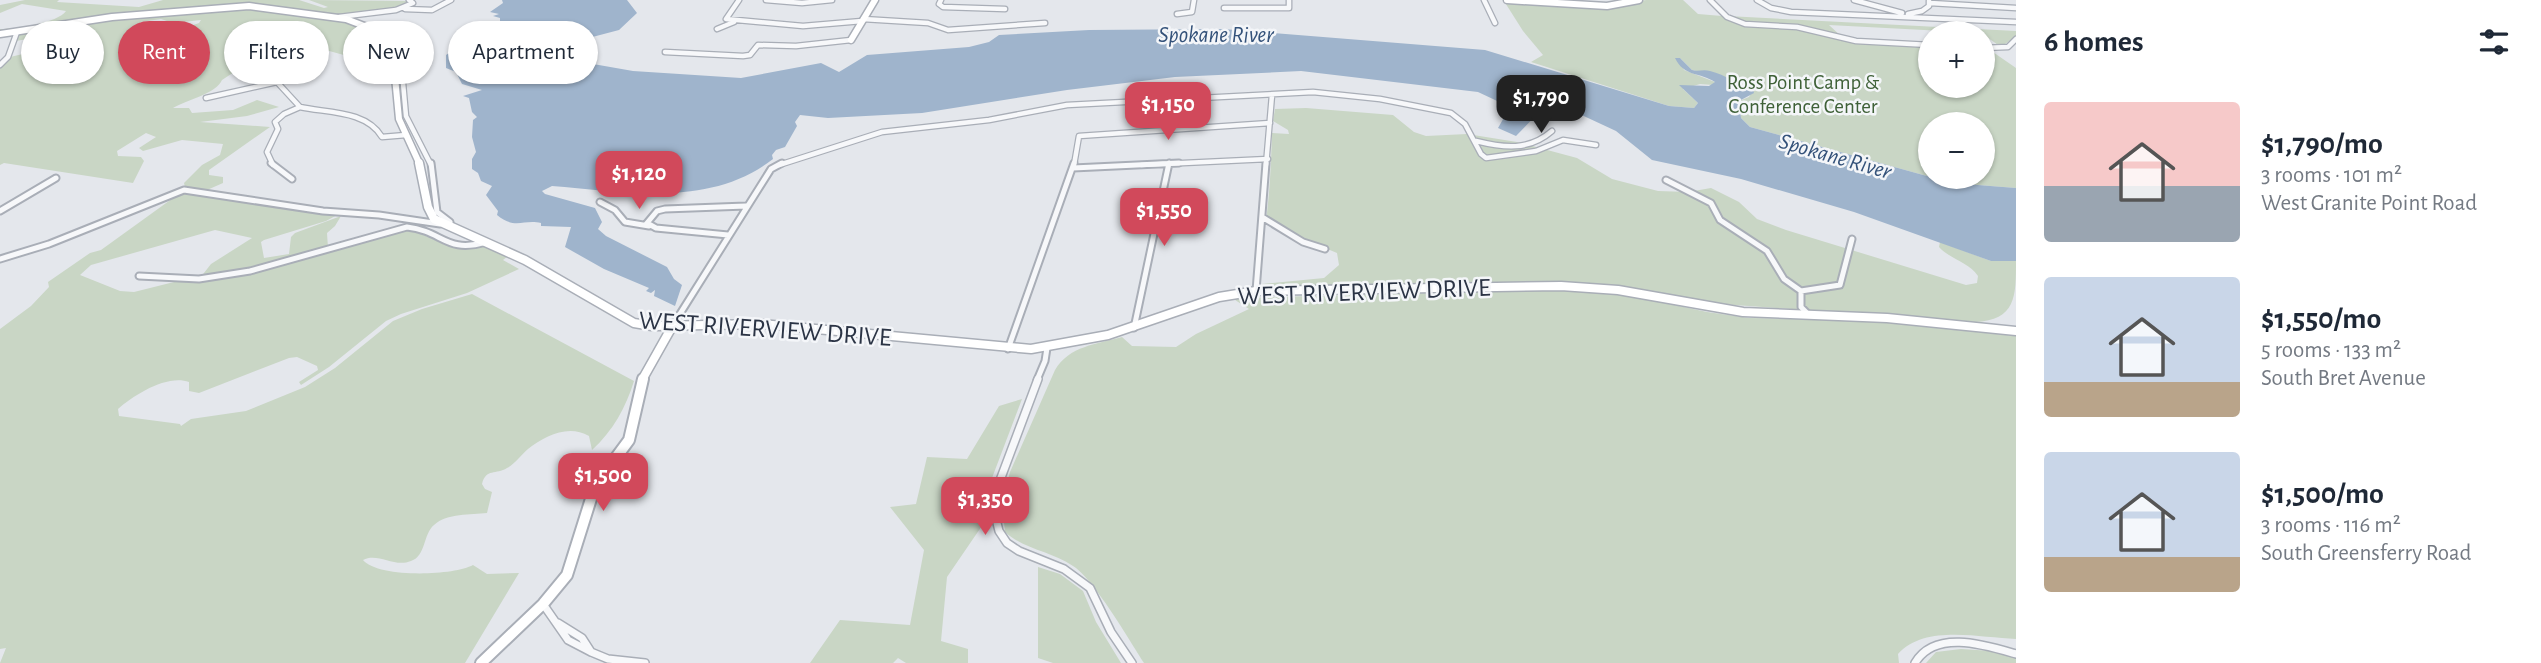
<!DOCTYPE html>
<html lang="en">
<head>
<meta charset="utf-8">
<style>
	body { margin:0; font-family:"Alegreya Sans",sans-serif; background:#f6f6f7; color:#1f2937; height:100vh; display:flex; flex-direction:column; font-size:26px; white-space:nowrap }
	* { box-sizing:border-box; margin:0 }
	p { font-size:23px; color:#747a83 }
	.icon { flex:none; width:38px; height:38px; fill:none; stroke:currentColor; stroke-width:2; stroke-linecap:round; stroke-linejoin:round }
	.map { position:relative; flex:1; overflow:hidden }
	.panel { display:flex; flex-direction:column; background:#fff; width:525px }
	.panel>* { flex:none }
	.banner { position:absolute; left:21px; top:21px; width:665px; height:63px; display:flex; gap:14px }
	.tools { position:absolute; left:1918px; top:21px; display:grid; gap:14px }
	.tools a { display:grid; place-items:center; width:77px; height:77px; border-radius:50%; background:#fff; box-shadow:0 2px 5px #0004; font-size:35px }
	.price { position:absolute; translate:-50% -60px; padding:0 16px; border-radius:14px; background:#d1495b; color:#fff; font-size:23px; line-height:46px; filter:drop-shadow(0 2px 4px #0008) }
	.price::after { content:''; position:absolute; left:50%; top:42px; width:21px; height:16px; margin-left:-10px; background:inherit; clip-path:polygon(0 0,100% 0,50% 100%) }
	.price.current { background:#222; color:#fff }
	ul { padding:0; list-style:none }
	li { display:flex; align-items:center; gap:21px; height:175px; padding:0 28px }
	li span { display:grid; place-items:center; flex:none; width:196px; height:140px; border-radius:7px; color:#555 }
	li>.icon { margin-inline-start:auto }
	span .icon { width:84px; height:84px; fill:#fffc; stroke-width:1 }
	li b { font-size:30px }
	h2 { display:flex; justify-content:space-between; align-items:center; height:84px; padding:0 28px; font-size:30px }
	.tag { padding:0 24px; border-radius:32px; background:#fff; box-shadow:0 2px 5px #0004; font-size:24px; line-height:63px }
	.tag.current { background:#d1495b; color:#fff }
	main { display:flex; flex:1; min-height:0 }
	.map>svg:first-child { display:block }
	.green { fill:#c9d6c5; fill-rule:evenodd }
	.water { fill:#9fb4cc }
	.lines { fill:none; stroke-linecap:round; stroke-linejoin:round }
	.street-far2-casing { stroke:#a9aeb7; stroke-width:7 }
	.street-far1-casing { stroke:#a9aeb7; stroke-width:9 }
	.street-casing { stroke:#a9aeb7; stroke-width:10 }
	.secondary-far2-casing { stroke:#a9aeb7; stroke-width:9 }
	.secondary-far1-casing { stroke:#a9aeb7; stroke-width:11 }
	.secondary-casing { stroke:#a9aeb7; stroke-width:14 }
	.street-far2 { stroke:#f7f8fa; stroke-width:4.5 }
	.street-far1 { stroke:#f7f8fa; stroke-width:5 }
	.street { stroke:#f7f8fa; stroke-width:7 }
	.secondary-far2 { stroke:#fff; stroke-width:6 }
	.secondary-far1 { stroke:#fff; stroke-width:8 }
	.secondary { stroke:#fff; stroke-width:10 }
	.labels { text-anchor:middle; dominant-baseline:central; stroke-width:5; stroke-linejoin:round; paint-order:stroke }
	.far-park-label { font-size:21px; fill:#3f6138; stroke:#f4f6f9 }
	.far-water-label { font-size:23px; font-style:italic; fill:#34527a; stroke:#f4f6f9 }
	.street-label { font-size:26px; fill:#2b3445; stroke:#f4f6f9 }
</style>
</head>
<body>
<main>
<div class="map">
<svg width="2016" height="663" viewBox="0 0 2016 663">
	<rect width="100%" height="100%" fill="#e4e7ec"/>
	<!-- green -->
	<path class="green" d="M25 0H59L57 2 139 7 163 0H299L324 8 328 7 309 0 411 1 407 6 343 15 241 5 0 33V29C15 29 58 23 66 11L22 4 0 13V5Z
		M1646 0H1683L1698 14 1722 16 1729 20 1808 31 1853 42 1930 46V86H1983V49L1990 50 2016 68V188L1952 183 1750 127 1741 118 1739 101 1749 97 1753 90 1719 76 1692 70 1680 58 1684 70 1715 82 1713 85 1700 84 1683 89 1698 103 1694 108 1669 106 1531 62 1543 55 1523 31 1504 1 1616 6ZM1930 124H1983V177H1930Z
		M231 7C263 10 394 15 397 57L391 68 322 49 257 57 222 80C217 93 187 100 173 108H189L192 113 233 110 257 100 279 107 247 116 200 122 270 127 209 170V175L223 177V183L207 190 185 187 184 183 202 165 220 155 223 144 182 140 143 151 139 148 156 137 146 133 117 151 118 156 141 157 144 161 133 183 4 163 0 165V66L10 57 66 44 60 33 16 41 19 33 94 20ZM161 19 173 23 201 20 199 23 163 36 164 41 145 42 130 47 128 42 137 35 142 27 140 22ZM265 25 293 30 290 35 276 41 240 44 235 39 239 32Z
		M1727 16 2016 31V36L2001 47 1981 33 1829 25 1843 38 1788 25 1747 23Z
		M1306 108 1393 115 1414 132 1426 136 1467 134 1517 142 1577 158 1612 179 1658 191 1688 192 1711 188 1739 202 1757 219 1786 230 1966 285 1977 283 1978 276C1969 262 1951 260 1939 247L1940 242 1991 261H2016C2016 297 2016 320 1975 322L1721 304 1573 282 1488 286 1265 287 1262 284 1324 278 1339 265 1337 253 1325 248 1323 250 1266 221C1270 191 1271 163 1272 133L1289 134 1288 130 1273 121 1275 109Z
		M187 192 339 214 326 221 264 240 261 242 264 258 289 254 291 237 295 233 341 216 335 226 327 233 328 248 251 270 200 278 211 264 252 238 215 230 91 265 80 275 120 291 134 292 178 281 208 280 265 269 397 230C436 230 443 258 485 245L508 256 503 260 519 269 467 293 401 314 386 321 329 367 301 385 299 382 318 370 317 366 297 357 289 358 199 393 189 391V382C167 374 134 395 118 409L119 416 180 424 181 426 191 419 246 411 305 387 335 368 393 321 422 309 472 294 634 381C626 407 613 431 592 450L589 436C568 424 545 436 528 449 521 455 515 464 507 468 496 475 486 468 482 484L485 489 492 492 487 513C471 515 447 513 434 525 423 534 426 556 411 561 394 568 378 552 363 560 378 578 453 576 473 565L487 574 519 573 465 663H0L6 648 0 649V329L31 306 49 287 48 282 90 253 101 250 180 193Z
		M1551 290 1623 294 1707 312 1749 318 1860 320 2016 336V639C1980 638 1925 624 1898 654L1899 663H1144C1130 641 1093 578 1073 566 1051 551 1025 550 1005 532L1002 503 1010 472 1055 370C1069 346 1097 344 1122 337L1132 346 1176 347 1196 334 1249 309 1232 298Z
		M1022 399 992 478 988 517 947 577 941 641 968 649V663H906L898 658 893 663H810L840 620 910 625 924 550 890 507 916 504 927 457 967 459 999 406Z
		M1038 567 1060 574 1083 591 1096 622 1121 663H1053L1038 658Z
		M1961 649 1992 651 2016 658V663H1926L1936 652Z"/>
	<!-- water -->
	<path class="water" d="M502 0H627L637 13 619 30 581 40 576 61 633 71 741 78 821 63 839 72 867 55 969 47 989 42 999 35 1089 30 1223 29 1485 50 1669 106 1694 108 1698 103 1679 85 1709 86 1715 82C1700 72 1684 77 1675 58H1680L1692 70C1698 72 1703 69 1710 71 1726 75 1737 84 1753 90L1754 93 1739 101 1741 118 1750 127 1952 183 2016 188V261H1991L1854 212 1741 179 1652 160 1616 131 1573 111 1545 106 1516 136 1498 128 1510 107 1478 92 1301 71 1175 77 1067 90 922 113 828 118 800 115 795 122 797 126 785 147 776 150 772 155 773 159C710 208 627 192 552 186L542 191 545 194 595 208 602 222 598 229 606 236 667 267 674 279 682 285 675 306 654 296 655 290 651 293 646 291 649 288 604 269 565 247 571 227 541 226V223C523 219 515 230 497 215L498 211 486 195 492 186 481 181 478 173 472 169V159L476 152 472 137 473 120 477 117 472 112 469 98 463 96 482 90 462 84 456 72 446 68V55L458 47 472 44 475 41 464 38 469 33 479 32 478 30 500 21V18L493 16 499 14 490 12 503 3Z"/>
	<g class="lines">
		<!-- street-far2 casing -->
		<g class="street-far2-casing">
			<path id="street-far2" d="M739 0 726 19 803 26 862 21
				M766 0 802 3 832 0
				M941 0 939 4 943 7 1005 9
				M1484 0 1495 23
				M1710 0 1727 17 1745 24 1797 27 1856 41 1930 45
				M1757 0 1771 8 1791 12 2016 22
				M1854 0 1902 13
				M1930 3 2016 8
				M1224 8H1289V0
				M405 9 432 10 451 0
				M1177 14 1192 12 1194 0
				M1908 14 1922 11 1929 6V1
				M339 17 396 10 413 3 409 0
				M863 19 928 23 948 30 1045 23
				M717 29 734 22
				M396 44H403L406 51 402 72 406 116 431 165
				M1983 48 2008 47 2016 39
				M665 52 743 56 750 55 758 45 796 46 851 40
				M286 58 277 82 300 107C326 113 366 110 382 137L406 135
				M0 65 8 57 17 32
				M206 98 277 82
				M1476 141C1504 148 1529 151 1552 131
				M273 165 267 152 278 129 275 122 284 114 300 107
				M779 165 882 132 989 120 1067 105 1313 92 1380 99 1451 113 1465 124 1481 154 1486 158 1536 151 1563 140 1596 145
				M1074 165 1079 136 1270 123
				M1141 165 1268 159
				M1266 165 1272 95"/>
		</g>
		<!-- street-far1 casing -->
		<g class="street-far1-casing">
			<path id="street-far1" d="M271 163 292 179
				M431 163 437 212 450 222
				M1073 168 1179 163
				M1666 180 1711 203 1720 220 1767 251 1784 279 1801 291
				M600 202 615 210 625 222 649 226
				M0 211 56 178
				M1262 217 1303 242 1325 249
				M728 235 656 228 647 223 657 211 665 209 746 206
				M0 259 49 244 184 190 323 211 379 215 440 224
				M139 276 199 279 250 271 407 227C443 231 446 254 486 242
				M1256 291 1266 163
				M1809 315 1801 307V291L1840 285 1852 239
				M673 325 771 169 782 163
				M1134 328 1169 163
				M1008 349 1074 163
				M1037 380 1045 361 1047 348"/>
		</g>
		<!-- street casing -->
		<g class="street-casing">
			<path id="street" d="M1038 379 999 483 995 515 999 531 1007 543 1019 551 1064 569 1090 588 1111 632 1132 663
				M543 604 568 640 591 652 582 638 558 623
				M591 652 608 659 645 663
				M1915 663C1935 629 1985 645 2016 654"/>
		</g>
		<!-- secondary-far2 casing -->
		<g class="secondary-far2-casing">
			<path id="secondary-far2" d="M1507 0 1607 6 1639 0
				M0 34 112 17 249 6 346 19 380 32 399 48 395 77 399 119 420 165
				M851 40 875 0"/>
		</g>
		<!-- secondary-far1 casing -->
		<g class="secondary-far1-casing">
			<path id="secondary-far1" d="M419 163 428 207 434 219 525 260 634 323 652 326 761 324 1031 349 1108 335 1219 297 1256 291 1561 286 1618 290 1743 312 1887 318 2016 331
				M642 380 673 325"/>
		</g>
		<!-- secondary casing -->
		<g class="secondary-casing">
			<path id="secondary" d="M481 663 543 604 567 575 595 486 629 440 643 379"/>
		</g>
		<!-- street-far2 -->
		<use href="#street-far2" class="street-far2"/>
		<!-- street-far1 -->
		<use href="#street-far1" class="street-far1"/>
		<!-- street -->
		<use href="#street" class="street"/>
		<!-- secondary-far2 -->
		<use href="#secondary-far2" class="secondary-far2"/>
		<!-- secondary-far1 -->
		<use href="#secondary-far1" class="secondary-far1"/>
		<!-- secondary -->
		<use href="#secondary" class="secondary"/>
	</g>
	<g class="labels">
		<!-- far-park labels -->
		<g class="far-park-label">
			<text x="1803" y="82">Ross Point Camp &amp;<tspan x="1803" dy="24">Conference Center</tspan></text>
		</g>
		<!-- far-water labels -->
		<g class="far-water-label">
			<text x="1216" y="35">Spokane River</text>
			<text transform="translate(1835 157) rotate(16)">Spokane River</text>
		</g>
		<!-- street labels -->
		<g class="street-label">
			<text transform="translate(1364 292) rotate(-2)">WEST RIVERVIEW DRIVE</text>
			<text transform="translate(765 329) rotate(4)">WEST RIVERVIEW DRIVE</text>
		</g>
	</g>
</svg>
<div class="tools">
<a>+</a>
<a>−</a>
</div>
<b class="price current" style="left:1541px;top:135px">$1,790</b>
<b class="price" style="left:1168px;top:142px">$1,150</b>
<b class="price" style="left:639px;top:211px">$1,120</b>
<b class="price" style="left:1164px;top:248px">$1,550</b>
<b class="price" style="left:603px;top:513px">$1,500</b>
<b class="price" style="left:985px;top:537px">$1,350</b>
<div class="banner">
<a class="tag">Buy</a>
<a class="tag current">Rent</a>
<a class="tag">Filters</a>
<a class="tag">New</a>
<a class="tag">Apartment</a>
</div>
</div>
<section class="panel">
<h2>6 homes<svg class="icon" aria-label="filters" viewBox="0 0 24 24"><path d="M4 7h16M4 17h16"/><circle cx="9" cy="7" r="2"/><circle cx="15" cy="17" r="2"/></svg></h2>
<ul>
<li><span style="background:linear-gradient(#f6c9c9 60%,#9aa5b1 0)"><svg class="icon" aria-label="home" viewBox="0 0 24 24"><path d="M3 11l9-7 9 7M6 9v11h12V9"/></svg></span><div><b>$1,790/mo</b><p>3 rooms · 101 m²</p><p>West Granite Point Road</p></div></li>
<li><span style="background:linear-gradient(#c9d6e8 75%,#b9a48a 0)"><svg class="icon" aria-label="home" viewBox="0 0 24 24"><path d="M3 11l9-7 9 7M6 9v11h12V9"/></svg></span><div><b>$1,550/mo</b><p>5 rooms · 133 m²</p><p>South Bret Avenue</p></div></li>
<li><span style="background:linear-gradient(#c9d6e8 75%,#b9a48a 0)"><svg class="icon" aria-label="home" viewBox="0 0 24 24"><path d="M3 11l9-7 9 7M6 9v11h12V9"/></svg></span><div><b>$1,500/mo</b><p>3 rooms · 116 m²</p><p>South Greensferry Road</p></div></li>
</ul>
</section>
</main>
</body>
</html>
